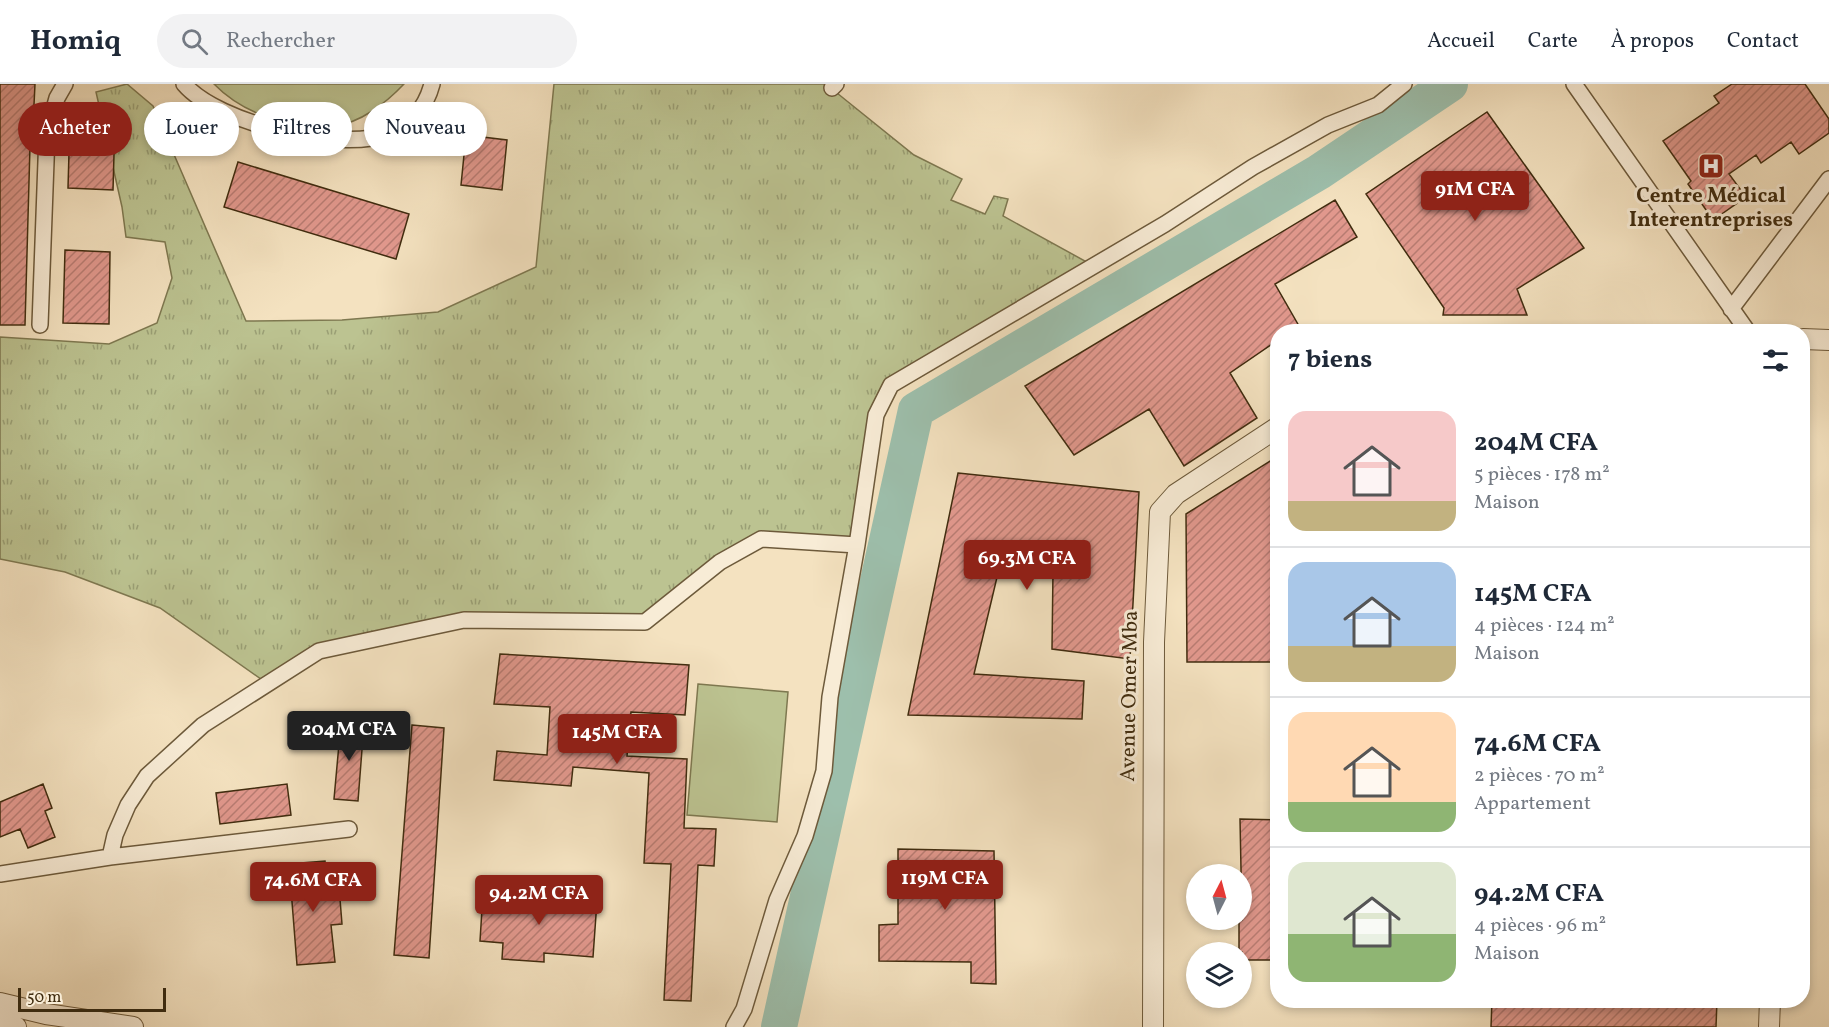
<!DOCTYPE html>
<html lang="fr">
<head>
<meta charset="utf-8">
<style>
	body { margin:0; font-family:Vollkorn,serif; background:#f2f2f3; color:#1f2937; height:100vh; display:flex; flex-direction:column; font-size:22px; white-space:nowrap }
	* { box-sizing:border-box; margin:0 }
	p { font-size:20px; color:#747a83 }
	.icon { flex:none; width:33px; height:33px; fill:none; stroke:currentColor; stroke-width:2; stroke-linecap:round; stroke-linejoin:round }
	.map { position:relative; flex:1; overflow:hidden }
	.panel { position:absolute; left:1270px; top:240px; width:540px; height:684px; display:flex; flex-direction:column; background:#fff; border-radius:24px; box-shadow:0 3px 9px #0003 }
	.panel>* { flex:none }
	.hud { position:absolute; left:18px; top:18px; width:570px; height:54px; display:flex; gap:12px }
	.needle { width:39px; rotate:6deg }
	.fabs { position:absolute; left:1186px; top:780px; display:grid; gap:12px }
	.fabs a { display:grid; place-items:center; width:66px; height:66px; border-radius:50%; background:#fff; box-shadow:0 3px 9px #0003; font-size:30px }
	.scale { position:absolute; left:18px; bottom:15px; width:148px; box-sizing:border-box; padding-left:6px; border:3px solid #402c0f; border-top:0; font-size:16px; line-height:21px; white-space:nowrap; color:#402c0f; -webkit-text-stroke:4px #f8ecd6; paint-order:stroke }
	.price { position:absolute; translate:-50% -51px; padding:0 14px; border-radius:6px; background:#8f2418; color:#fff; font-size:20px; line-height:39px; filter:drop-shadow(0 2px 3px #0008) }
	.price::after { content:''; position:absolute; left:50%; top:36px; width:18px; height:14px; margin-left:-9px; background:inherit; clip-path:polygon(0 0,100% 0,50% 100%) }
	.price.active { background:#222; color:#fff }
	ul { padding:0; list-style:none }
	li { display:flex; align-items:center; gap:18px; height:150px; padding:0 18px }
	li+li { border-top:2px solid #e0e1e3 }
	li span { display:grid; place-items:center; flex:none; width:168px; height:120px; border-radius:18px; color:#555 }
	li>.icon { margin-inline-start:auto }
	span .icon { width:72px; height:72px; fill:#fffc; stroke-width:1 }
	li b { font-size:26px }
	h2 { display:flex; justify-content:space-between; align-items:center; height:72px; padding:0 18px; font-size:26px }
	.tag { padding:0 21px; border-radius:27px; background:#fff; box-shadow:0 3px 9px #0003; font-size:21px; line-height:54px }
	.tag.active { background:#8f2418; color:#fff }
	header { display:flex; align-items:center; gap:36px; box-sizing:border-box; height:84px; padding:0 30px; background:#fff; border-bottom:2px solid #e0e1e3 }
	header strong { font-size:28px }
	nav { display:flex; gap:33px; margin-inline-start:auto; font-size:21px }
	.search { width:420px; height:54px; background:#f2f2f3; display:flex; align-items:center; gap:15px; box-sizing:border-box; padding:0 21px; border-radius:33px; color:#747a83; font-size:22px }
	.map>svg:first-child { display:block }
	.grass { fill:url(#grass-tufts); stroke:#7e7850; stroke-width:1.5 }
	.pitch { fill:#bcc391; stroke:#7e7850; stroke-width:1.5 }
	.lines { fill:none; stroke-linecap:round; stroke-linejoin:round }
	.river { stroke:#9dbfac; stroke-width:36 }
	.building { fill:url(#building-hatch); stroke:#402c0f; stroke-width:1.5 }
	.minor-casing { stroke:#6d5a3b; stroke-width:18 }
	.tertiary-casing { stroke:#6d5a3b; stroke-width:22 }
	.minor { stroke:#f8ecd6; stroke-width:15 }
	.tertiary { stroke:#f8ecd6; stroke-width:20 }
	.labels { text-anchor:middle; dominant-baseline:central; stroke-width:6; stroke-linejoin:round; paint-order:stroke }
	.poi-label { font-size:21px; font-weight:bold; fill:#402c0f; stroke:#f8ecd6 }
	.street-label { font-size:21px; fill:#402c0f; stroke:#f8ecd6 }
</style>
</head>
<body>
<header>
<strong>Homiq</strong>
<div class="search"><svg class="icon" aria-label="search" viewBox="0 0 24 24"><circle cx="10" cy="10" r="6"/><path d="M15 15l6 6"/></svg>Rechercher</div>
<nav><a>Accueil</a><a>Carte</a><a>À propos</a><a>Contact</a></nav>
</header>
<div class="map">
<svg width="1829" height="943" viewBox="0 0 1829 943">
	<defs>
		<pattern id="grass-tufts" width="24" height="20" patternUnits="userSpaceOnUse" patternTransform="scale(1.5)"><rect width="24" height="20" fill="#bcc391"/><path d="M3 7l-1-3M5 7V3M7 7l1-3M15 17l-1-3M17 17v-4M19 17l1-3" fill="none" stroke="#9a9f75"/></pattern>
		<pattern id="building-hatch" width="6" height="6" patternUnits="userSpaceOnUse" patternTransform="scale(1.5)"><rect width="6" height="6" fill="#e1988d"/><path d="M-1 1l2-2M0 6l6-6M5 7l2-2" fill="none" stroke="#b87c72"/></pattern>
	</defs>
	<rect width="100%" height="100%" fill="#f4e2c0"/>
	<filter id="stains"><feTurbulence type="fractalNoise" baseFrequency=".00333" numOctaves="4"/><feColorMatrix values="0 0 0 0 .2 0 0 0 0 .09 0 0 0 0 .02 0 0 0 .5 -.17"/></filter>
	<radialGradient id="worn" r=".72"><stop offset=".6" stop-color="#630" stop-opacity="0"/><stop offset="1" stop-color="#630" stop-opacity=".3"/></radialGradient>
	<!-- grass -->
	<path class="grass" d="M127 0 153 22 246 237 342 236 438 228 536 183 554 0H836L832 5 914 71 962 95 951 116 985 130 994 112 1008 115 1003 132 1094 182 891 301 876 331 857 461 761 455 645 538 464 536 319 567 268 600 160 524 65 488 0 475V253L109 260 157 239 172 194 165 158 126 153 122 123 96 8Z"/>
	<!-- pitch -->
	<path class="pitch" d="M214 0H404C387 18 360 40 333 42 292 46 243 30 214 0Z
		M698 600 788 608 777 738 687 731Z"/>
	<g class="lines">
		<!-- river -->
		<path class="river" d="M779 943 916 326 1319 88 1450 0"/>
	</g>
	<!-- building -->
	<path class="building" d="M0 0H35L32 62H30L25 241H0Z
		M1732 0H1805L1829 35V49L1799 70 1791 58 1761 79 1756 71 1729 90 1746 113 1713 136 1688 100 1691 97 1663 57 1719 19 1714 12Z
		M1487 28 1584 164 1517 205 1527 231H1443L1444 224 1366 110Z
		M70 33 115 35 113 106 68 104Z
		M466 51 507 56 502 106 461 101Z
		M238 78 409 130 396 175 224 123Z
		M1335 116 1357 153 1275 200 1299 242 1291 248H1278V256L1230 289 1257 334 1184 382 1149 325 1074 371 1025 302Z
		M65 166 110 168 109 240 63 239Z
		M1278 372V578H1187L1186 430Z
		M958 389 1139 408 1130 575 1052 565 1053 487 998 489 974 590 1084 597 1082 635 908 631Z
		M500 570 689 581 685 631 631 628 627 672 687 675 684 744 716 745 714 782 698 781 691 917 664 916 671 780 644 779 649 689 573 683 571 702 494 696 497 667 547 671 550 623 494 620Z
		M341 638 364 640 358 717 334 715Z
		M412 641 444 644 429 874 394 871Z
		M43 700 52 724 45 727 55 753 28 764 20 745 0 753V718Z
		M287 700 291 731 220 740 216 709Z
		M1240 735 1278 736V876H1242V868H1239V836H1242Z
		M898 765 994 767 996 900 971 899V878L879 877V841L898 840Z
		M325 777 329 816 340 815 342 840 331 841 335 878 297 881 289 780Z
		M483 809 597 817 593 873 544 869V878L502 875 503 859 480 857Z
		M1492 916H1717L1716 943H1491Z"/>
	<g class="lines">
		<!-- minor casing -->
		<g class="minor-casing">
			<path id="minor" d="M184 0C218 40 340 68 388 50 411 41 426 23 432 0
				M1574 0 1748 248
				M832 4 836 0
				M1731 225 1829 95
				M40 241 47 50 57 14 65 0
				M110 773 115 751 128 721 147 692 203 641 319 567 464 536 645 538 720 478 761 455 857 461
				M0 790 110 773 349 745
				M734 943 744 925 777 816 805 752 824 687 830 613 857 461 876 331 891 301 1165 140 1253 83 1328 41 1378 21 1404 0"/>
		</g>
		<!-- tertiary casing -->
		<g class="tertiary-casing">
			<path id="tertiary" d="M1803 255 1829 256
				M0 919 46 930 133 943
				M0 938 16 943
				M1153 943 1154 558 1160 428 1176 410 1278 343
				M1769 943 1770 916"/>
		</g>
		<!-- minor -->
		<use href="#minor" class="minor"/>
		<!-- tertiary -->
		<use href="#tertiary" class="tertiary"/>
	</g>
	<!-- icons -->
	<defs>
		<g id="hospital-square" transform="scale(1.35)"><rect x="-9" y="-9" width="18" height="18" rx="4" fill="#8f2418" stroke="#f8ecd6"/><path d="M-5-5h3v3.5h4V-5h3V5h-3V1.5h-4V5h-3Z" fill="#fff"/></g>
	</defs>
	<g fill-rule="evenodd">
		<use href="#hospital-square" x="1711" y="82"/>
	</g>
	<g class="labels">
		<!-- poi labels -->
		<g class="poi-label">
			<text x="1711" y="112">Centre Médical<tspan x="1711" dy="24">Interentreprises</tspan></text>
		</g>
		<!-- street labels -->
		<g class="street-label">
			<text transform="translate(1130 612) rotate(-89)">Avenue Omer Mba</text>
		</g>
	</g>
	<rect width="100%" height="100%" filter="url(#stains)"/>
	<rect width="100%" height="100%" fill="url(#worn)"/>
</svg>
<div class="fabs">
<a><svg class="needle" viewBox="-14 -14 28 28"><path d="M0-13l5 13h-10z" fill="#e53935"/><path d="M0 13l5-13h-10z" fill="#747a83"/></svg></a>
<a><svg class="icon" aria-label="layers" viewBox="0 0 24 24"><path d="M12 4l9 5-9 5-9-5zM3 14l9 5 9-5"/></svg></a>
</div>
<div class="scale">50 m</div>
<b class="price" style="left:1475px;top:138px">91M CFA</b>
<b class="price" style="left:1027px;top:507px">69.3M CFA</b>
<b class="price active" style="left:349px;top:678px">204M CFA</b>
<b class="price" style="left:617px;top:681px">145M CFA</b>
<b class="price" style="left:945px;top:827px">119M CFA</b>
<b class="price" style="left:313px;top:829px">74.6M CFA</b>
<b class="price" style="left:539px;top:842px">94.2M CFA</b>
<div class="hud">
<a class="tag active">Acheter</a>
<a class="tag">Louer</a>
<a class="tag">Filtres</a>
<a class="tag">Nouveau</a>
</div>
<section class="panel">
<h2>7 biens<svg class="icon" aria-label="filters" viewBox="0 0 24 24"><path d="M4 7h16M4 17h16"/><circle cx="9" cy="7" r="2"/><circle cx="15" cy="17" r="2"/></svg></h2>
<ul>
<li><span style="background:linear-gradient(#f6c9c9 75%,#c2b280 0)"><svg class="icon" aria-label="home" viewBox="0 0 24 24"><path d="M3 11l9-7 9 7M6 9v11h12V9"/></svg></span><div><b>204M CFA</b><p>5 pièces · 178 m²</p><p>Maison</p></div></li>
<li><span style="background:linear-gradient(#a9c7e8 70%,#c2b280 0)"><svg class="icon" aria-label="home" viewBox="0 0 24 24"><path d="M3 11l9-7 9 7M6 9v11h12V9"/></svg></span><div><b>145M CFA</b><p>4 pièces · 124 m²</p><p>Maison</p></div></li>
<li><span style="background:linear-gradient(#ffd9b3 75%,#8fb573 0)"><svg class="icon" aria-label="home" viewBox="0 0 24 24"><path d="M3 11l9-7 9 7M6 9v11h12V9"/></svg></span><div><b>74.6M CFA</b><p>2 pièces · 70 m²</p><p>Appartement</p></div></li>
<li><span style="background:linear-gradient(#dfe7d0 60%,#8fb573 0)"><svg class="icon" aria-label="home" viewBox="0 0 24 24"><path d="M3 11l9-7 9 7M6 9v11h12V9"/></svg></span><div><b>94.2M CFA</b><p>4 pièces · 96 m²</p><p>Maison</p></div></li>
</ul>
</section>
</div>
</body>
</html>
